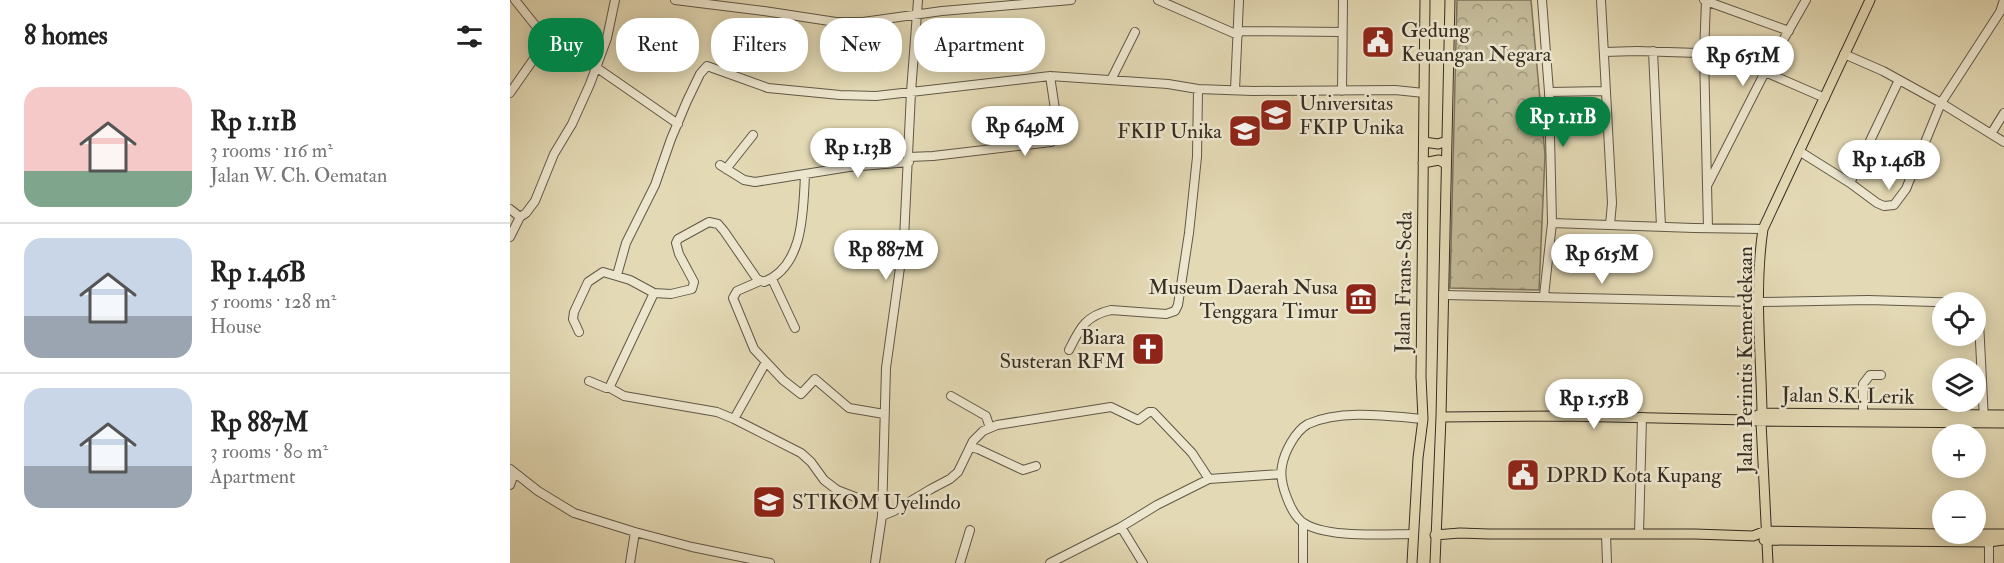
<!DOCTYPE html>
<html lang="en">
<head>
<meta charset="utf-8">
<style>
	body { margin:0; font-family:"IM FELL Double Pica",serif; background:#f2f2f2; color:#222; height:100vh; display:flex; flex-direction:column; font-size:22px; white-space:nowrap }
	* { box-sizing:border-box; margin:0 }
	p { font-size:20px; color:#767676 }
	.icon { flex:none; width:33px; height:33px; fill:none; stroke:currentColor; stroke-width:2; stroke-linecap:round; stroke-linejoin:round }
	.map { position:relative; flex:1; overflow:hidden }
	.panel { display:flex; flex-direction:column; background:#fff; width:510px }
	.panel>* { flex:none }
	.guide { position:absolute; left:18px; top:18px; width:570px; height:54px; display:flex; gap:12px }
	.fabs { position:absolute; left:1422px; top:292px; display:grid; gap:12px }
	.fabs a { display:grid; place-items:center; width:54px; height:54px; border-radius:50%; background:#fff; box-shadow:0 3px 15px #0003; font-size:30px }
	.price { position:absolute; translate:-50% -51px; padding:0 14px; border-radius:21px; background:#fff; color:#222; font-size:20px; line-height:39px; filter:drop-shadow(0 2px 3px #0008) }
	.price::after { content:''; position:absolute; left:50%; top:36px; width:18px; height:14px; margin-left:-9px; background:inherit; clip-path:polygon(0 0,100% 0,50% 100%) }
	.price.on { background:#0b8043; color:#fff }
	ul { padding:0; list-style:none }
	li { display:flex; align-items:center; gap:18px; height:150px; padding:0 24px }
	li+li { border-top:2px solid #e0e0e0 }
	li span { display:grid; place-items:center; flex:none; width:168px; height:120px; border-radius:18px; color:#555 }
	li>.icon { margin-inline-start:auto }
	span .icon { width:72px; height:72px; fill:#fffc; stroke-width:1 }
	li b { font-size:26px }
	h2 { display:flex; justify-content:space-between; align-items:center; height:72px; padding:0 24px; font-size:26px }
	.chip { padding:0 21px; border-radius:24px; background:#fff; box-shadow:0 3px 15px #0003; font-size:21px; line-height:54px }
	.chip.on { background:#0b8043; color:#fff }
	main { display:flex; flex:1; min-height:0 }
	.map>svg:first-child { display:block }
	.forest { fill:url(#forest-crowns); stroke:#7d745f; stroke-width:1.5 }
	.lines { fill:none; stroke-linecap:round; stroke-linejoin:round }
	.minor-casing { stroke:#605847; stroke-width:10 }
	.major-casing { stroke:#352d23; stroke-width:11 }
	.minor { stroke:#ede6ce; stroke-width:8 }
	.major { stroke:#e3d9b4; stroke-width:9 }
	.labels { text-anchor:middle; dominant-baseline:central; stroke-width:5; stroke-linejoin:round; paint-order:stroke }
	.poi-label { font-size:21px; fill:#352d23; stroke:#ede6ce; text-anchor:start }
	.street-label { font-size:21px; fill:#352d23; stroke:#ede6ce }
</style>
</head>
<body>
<main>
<section class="panel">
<h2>8 homes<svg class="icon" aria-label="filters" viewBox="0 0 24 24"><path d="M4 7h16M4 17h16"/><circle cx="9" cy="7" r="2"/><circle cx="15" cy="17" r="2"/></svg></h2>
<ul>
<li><span style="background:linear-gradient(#f6c9c9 70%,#7fa58c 0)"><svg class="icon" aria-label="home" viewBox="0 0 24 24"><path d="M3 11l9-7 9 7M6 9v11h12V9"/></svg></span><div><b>Rp 1.11B</b><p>3 rooms · 116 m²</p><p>Jalan W. Ch. Oematan</p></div></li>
<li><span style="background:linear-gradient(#c9d6e8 65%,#9aa5b1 0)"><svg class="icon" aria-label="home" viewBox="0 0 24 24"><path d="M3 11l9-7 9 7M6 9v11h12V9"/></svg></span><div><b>Rp 1.46B</b><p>5 rooms · 128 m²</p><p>House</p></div></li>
<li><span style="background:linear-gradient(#c9d6e8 65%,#9aa5b1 0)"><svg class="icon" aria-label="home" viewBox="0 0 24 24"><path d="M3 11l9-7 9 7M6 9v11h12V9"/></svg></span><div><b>Rp 887M</b><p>3 rooms · 80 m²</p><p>Apartment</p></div></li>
</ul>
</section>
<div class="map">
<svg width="1494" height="563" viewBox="0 0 1494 563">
	<defs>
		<pattern id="forest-crowns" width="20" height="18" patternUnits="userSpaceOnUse" patternTransform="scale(1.5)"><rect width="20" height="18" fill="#c5bc9b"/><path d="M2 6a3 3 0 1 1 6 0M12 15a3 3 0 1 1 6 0" fill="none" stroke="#a1997e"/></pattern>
	</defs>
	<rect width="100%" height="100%" fill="#e3d9b4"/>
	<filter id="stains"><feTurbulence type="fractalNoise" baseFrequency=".00333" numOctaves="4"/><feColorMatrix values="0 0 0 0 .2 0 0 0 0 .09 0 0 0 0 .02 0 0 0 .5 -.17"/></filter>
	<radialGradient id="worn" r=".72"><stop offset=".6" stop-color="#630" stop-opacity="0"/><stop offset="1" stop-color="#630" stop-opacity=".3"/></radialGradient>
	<!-- forest -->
	<path class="forest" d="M947 0H1021L1035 155 1029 290 940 288Z"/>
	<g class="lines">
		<!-- minor casing -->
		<g class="minor-casing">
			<path id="minor" d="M5 0 25 25 168 124
				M165 0 254 11 326 22H353L432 11 561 0
				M648 0 728 35
				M1032 0 1039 92 1042 223 1034 296
				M1091 0 1102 203 1100 225
				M1194 0 1196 1 1194 54 1198 228
				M1196 1 1279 31
				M729 31 832 32
				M1143 51 1151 227
				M1094 52 1127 51 1188 53 1255 72 1315 98
				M1334 54 1373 71 1431 103 1494 142
				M601 80 625 32
				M725 90 729 0
				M832 91 833 0
				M1039 92 1096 91
				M0 93 23 60 52 44
				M1481 134 1494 113
				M1289 151 1340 183 1367 203 1374 206 1384 205 1396 189 1431 103 1490 12 1494 0
				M399 157 423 156 541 142 545 139 548 129 540 76
				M210 165 234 180 245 182 339 167 399 162
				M216 169 243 135
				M1340 183 1389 80
				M1198 184 1255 72 1296 0
				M0 209 10 217
				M1042 223 1184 228 1253 229
				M0 237 10 217 16 213 25 201 44 154 62 124 80 84 97 38 105 0
				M107 275 116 243 145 185 161 139 177 101 190 74 197 66 258 88 330 95 366 96 540 76 658 84 688 89 743 91 885 90 914 93
				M262 279 285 328
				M250 281 227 291 223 298 244 349 273 380 291 394 305 379 339 408 374 414
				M144 293 101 384 100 388 114 396 207 412 224 419 291 453 301 462 314 480 327 490 371 507
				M933 295 1250 302 1358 300 1458 303
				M1466 308 1469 322 1474 420
				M69 332 63 319 64 312 78 282 93 272 120 280 144 293 161 294 182 289 184 282 169 254 166 243 168 239 199 222 208 224 214 231 247 279 254 282C294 266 293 212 295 175
				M559 350C570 328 575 316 601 310L656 314 665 311 668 305 679 233 687 157 688 89
				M79 381 96 388H100
				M441 396 476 416 480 428
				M1353 415V384L1360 375H1371
				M224 419 256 362
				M460 447 468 449 513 470 526 466
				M0 469 28 491 64 513 125 532 182 547 260 563
				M0 485 4 474
				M372 516 384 511 421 489 440 479 448 472 463 441 473 431 487 425 601 407 628 420 639 412H643L682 453 699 479
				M611 527 633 563
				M904 534C876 534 813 539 791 521 784 515 780 506 777 498 773 488 770 476 772 466 774 453 785 431 798 424 831 409 878 416 913 419
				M1096 534 1097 563
				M1129 534 1132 417
				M120 563 125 532
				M365 563 372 516 376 368 394 239 401 92 408 0
				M450 563 460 530
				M540 563 611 527 647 505 699 479 771 474
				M793 563V523
				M1479 563V538"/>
		</g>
		<!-- major casing -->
		<g class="major-casing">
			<path id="major" d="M914 142 928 144 937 141
				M913 163 929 160 936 164
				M931 417 1054 416 1238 420 1252 413 1494 415
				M1246 421 1494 423
				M1453 534H1494
				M925 535 950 533 979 534H1185L1243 536 1256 531 1433 534
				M1254 540 1479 542 1494 540
				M902 563 908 458 913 419 911 377 915 0
				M925 563 931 417 940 0
				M1258 563 1251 422 1252 413C1251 352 1244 289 1253 229L1360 0"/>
		</g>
		<!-- minor -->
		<use href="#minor" class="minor"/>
		<!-- major -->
		<use href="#major" class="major"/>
	</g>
	<!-- icons -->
	<defs>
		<g id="civic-square" transform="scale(1.725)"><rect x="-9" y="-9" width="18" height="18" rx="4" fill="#8f2418" stroke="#ede6ce"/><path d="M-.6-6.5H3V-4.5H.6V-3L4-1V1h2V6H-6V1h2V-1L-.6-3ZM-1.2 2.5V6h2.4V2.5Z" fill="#fff"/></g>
		<g id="university-square" transform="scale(1.725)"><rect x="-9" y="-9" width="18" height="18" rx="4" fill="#8f2418" stroke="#ede6ce"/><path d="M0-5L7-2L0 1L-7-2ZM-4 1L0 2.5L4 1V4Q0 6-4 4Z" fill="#fff"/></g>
		<g id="museum-square" transform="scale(1.725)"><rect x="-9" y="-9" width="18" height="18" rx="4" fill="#8f2418" stroke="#ede6ce"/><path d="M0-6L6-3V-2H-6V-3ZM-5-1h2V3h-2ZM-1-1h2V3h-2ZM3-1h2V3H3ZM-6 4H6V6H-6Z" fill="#fff"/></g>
		<g id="church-square" transform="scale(1.725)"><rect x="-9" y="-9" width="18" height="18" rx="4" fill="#8f2418" stroke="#ede6ce"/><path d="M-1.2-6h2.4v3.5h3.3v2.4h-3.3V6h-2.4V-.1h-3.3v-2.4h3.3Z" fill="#fff"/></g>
	</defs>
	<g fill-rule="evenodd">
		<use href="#civic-square" x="868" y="42"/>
		<use href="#university-square" x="766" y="115"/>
		<use href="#university-square" x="735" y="131"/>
		<use href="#museum-square" x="851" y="299"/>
		<use href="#church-square" x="638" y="349"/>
		<use href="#civic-square" x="1013" y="475"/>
		<use href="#university-square" x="259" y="502"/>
	</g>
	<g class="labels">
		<!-- poi labels -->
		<g class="poi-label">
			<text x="891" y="30">Gedung<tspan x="891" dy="24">Keuangan Negara</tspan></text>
			<text x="789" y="103">Universitas<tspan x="789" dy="24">FKIP Unika</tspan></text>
			<text x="712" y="131" text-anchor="end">FKIP Unika</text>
			<text x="828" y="287" text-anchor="end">Museum Daerah Nusa<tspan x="828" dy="24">Tenggara Timur</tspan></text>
			<text x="615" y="337" text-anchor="end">Biara<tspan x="615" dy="24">Susteran RFM</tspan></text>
			<text x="1036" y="475">DPRD Kota Kupang</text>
			<text x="282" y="502">STIKOM Uyelindo</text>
		</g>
		<!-- street labels -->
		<g class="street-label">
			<text transform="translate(894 282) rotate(-89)">Jalan Frans-Seda</text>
			<text transform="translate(1235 360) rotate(-90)">Jalan Perintis Kemerdekaan</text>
			<text transform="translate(1338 396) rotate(1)">Jalan S.K. Lerik</text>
		</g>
	</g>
	<rect width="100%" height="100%" filter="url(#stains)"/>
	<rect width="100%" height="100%" fill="url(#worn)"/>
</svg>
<div class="fabs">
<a><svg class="icon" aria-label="locate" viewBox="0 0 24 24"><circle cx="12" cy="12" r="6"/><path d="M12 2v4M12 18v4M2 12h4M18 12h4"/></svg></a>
<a><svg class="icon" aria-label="layers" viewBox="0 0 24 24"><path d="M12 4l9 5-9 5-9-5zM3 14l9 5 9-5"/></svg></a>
<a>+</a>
<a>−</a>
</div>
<b class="price" style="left:1233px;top:87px">Rp 651M</b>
<b class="price on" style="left:1053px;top:148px">Rp 1.11B</b>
<b class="price" style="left:515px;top:157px">Rp 649M</b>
<b class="price" style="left:348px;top:179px">Rp 1.13B</b>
<b class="price" style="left:1379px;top:191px">Rp 1.46B</b>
<b class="price" style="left:376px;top:281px">Rp 887M</b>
<b class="price" style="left:1092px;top:285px">Rp 615M</b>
<b class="price" style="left:1084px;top:430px">Rp 1.55B</b>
<div class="guide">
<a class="chip on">Buy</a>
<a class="chip">Rent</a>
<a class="chip">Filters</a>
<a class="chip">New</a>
<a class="chip">Apartment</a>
</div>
</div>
</main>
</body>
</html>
